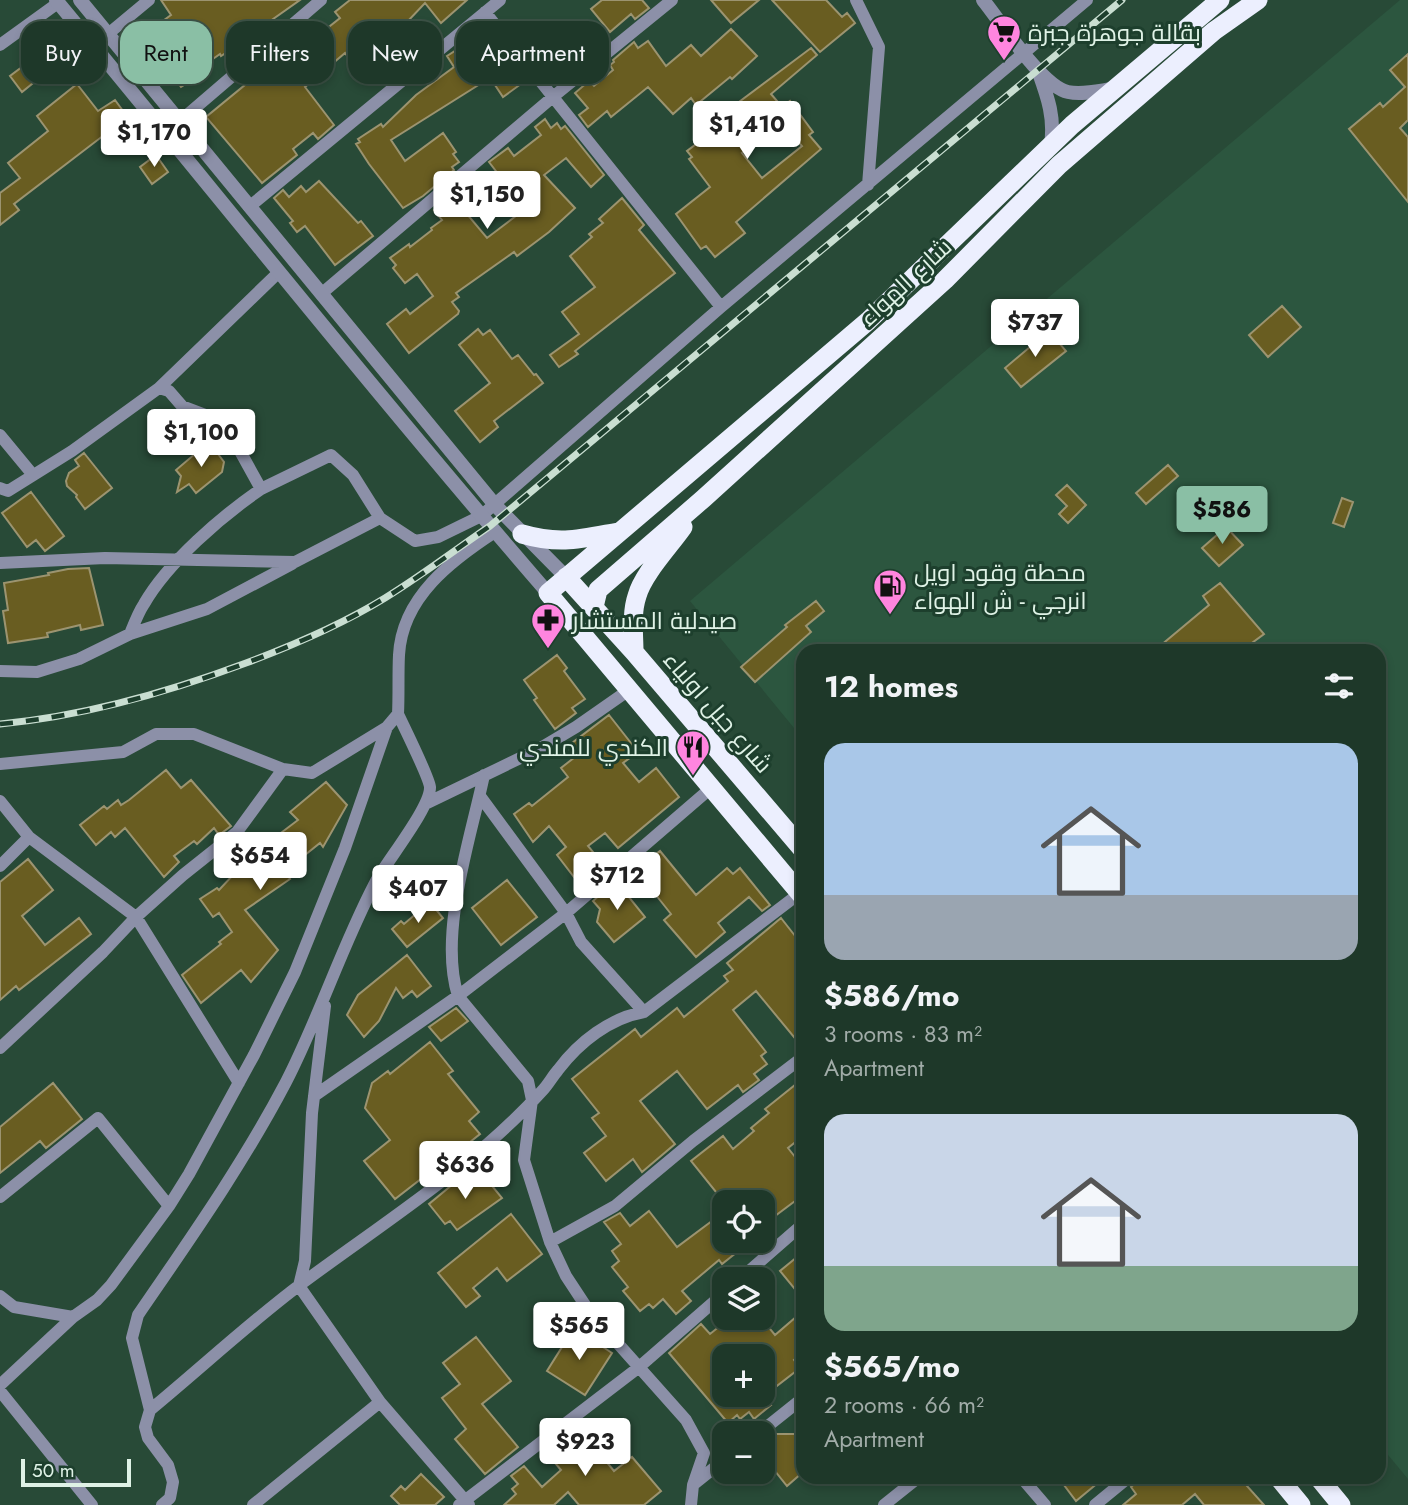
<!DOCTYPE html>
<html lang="en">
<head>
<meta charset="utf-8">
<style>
	body { margin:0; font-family:Jost,Cairo,sans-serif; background:#263f31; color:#f1f3f6; height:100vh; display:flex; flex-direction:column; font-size:26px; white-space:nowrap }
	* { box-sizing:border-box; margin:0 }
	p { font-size:23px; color:#a1aca8 }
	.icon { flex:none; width:38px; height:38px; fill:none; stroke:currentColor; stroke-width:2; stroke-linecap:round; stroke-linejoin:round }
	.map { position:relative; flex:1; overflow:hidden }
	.drawer { position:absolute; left:796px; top:644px; width:590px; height:840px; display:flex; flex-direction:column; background:#1e3829; border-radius:21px; box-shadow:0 4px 10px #0003,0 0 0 2px #3c5246 }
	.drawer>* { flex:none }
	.guide { position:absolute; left:21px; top:21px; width:665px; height:63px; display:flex; gap:14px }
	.fabs { position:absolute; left:712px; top:1190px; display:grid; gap:14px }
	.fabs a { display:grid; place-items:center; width:63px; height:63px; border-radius:14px; background:#1e3829; box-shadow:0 4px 10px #0003,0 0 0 2px #3c5246; font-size:35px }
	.scale { position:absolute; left:21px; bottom:18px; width:110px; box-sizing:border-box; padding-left:7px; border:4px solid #dff2e6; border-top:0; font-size:19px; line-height:24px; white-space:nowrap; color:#dff2e6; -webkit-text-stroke:5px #1d3f2d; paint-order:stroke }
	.price { position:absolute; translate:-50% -60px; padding:0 16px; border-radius:7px; background:#fff; color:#222; font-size:23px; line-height:46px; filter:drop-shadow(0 2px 4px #0008) }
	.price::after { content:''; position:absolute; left:50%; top:42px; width:21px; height:16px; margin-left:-10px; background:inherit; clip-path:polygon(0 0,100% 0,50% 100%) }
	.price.active { background:#8abfa5; color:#111 }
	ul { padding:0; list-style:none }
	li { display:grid; align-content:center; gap:14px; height:371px; padding:0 28px }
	li span { display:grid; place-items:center; height:217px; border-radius:21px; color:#555 }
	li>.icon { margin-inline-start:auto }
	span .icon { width:126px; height:126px; fill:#fffc; stroke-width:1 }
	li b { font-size:30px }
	h2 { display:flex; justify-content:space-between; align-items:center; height:84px; padding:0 28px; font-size:30px }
	.pill { padding:0 24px; border-radius:21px; background:#1e3829; box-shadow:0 4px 10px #0003,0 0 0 2px #3c5246; font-size:24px; line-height:63px }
	.pill.active { background:#8abfa5; color:#111 }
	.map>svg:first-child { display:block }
	.built { fill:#2c563f }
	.building { fill:#695d21; stroke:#9c9470; stroke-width:2; fill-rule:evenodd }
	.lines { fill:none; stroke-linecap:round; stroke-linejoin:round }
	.minor { stroke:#8c90a8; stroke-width:12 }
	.tertiary { stroke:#8c90a8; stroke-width:14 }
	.trunk { stroke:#eceffe; stroke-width:19 }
	.rail-casing { stroke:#c9ded1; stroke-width:7 }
	.rail { stroke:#1d3f2d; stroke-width:4.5; stroke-dasharray:13; stroke-linecap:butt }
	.labels { text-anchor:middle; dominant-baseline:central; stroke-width:6; stroke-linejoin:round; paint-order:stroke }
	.poi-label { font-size:24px; fill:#dff2e6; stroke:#1d3f2d; text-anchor:start }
	.street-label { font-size:24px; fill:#dff2e6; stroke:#1d3f2d }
</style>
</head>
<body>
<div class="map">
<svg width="1408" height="1505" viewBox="0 0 1408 1505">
	<rect width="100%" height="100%" fill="#284a37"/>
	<!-- built -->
	<path class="built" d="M1400 0H1408V1479L1379 1444V651H803V739L690 601Z"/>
	<!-- building -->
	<path class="building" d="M161 0H300L259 29 261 32 237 49 235 47 221 56 220 54 193 73 190 77 192 80 181 87 160 57 155 61 133 31 147 21 153 28 171 15Z
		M350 0H467L441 23 425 3 408 21 388 35 398 49 362 76 345 53 305 87 334 125 318 139 313 133 293 149 297 155 262 183 206 117 279 57 285 65 305 48 302 44 317 31 320 34 340 18 335 12Z
		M602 0H642L649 8 635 19 631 14 610 32 591 9Z
		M711 0H759L731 23Z
		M772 0H826L842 17 847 13 855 23 820 52Z
		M731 29 757 56 732 79 730 77 696 105 691 98 673 114 648 87 611 117 607 111 588 127 579 115 588 108 575 93 589 81 594 86 613 70 610 65 614 62 613 60 634 42 638 48 648 41 666 66 691 45 701 56Z
		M811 48 817 55 771 94 782 107 790 101 813 132 809 135 821 149 736 222 745 233 715 257 706 246 701 249 676 214 710 187 689 159 692 157 687 151 720 126 715 120ZM782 123 802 146 762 178 742 153Z
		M458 49 463 58 467 55 472 64 476 62 488 79 391 140 405 161 443 133 456 152 453 154 459 162 452 167 454 170 423 196 403 208 369 164 356 144 360 142 358 139 381 124 383 127 416 95 454 67 447 56Z
		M1408 54V120L1400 128 1408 137V202L1349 129 1380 103 1383 107 1405 87 1390 70Z
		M26 64 38 79 22 92 10 76Z
		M515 67 525 81 503 97 493 82Z
		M77 84 98 111 115 100 126 115 110 127 112 129 14 204 19 210 0 225V193L20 178 8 163 48 131 37 116Z
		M545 119 551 128 557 123 561 129 565 126 604 175 591 187 566 158 544 175 575 208 549 232 517 256 514 252 456 293 459 297 452 302 459 311 458 314 409 353 387 324 406 309 410 314 433 296 417 274 405 283 393 268 396 265 390 258 409 244 410 247 432 230 431 228 442 220 434 210 451 195 487 238 525 209 489 162 508 148 514 156 541 135 535 127Z
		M156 155 168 172 152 184 140 167Z
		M319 181 358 223 361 221 373 236 335 265 305 226 297 232 290 223 293 221 274 198 283 190 289 197 301 186 306 192Z
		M622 198 644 225 639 230 675 273 575 351 578 354 559 367 550 355 579 334 562 312 595 287 570 256 592 237 589 234 603 223 599 219Z
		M1282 306 1301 327 1268 357 1249 335Z
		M478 329 483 335 490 330 512 359 518 355 534 375 536 374 543 383 494 421 498 427 480 442 455 411 490 383 459 345Z
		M1049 331 1066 351 1021 387 1005 368Z
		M209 442 224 462 222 472 196 493 189 484 177 492 181 476 176 470Z
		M84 453 112 488 85 509 76 497 77 495 67 486 66 481 69 473 79 466 75 460Z
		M1168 465 1178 476 1146 504 1136 493Z
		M1067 485 1086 505 1068 523 1059 514 1067 506 1056 495Z
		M31 492 64 536 45 551 36 540 27 547 2 513Z
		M1342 498 1353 502 1344 527 1333 523Z
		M1226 527 1243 545 1219 566 1202 548Z
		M89 568 103 625 81 630 80 625 47 633 48 637 8 643 3 611 8 610 4 583 49 575 48 573 68 569Z
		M1220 583 1264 634 1241 651H1154L1209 605 1203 596Z
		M816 601 824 611 806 626 811 632 755 682 741 667 787 627 785 625Z
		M557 655 567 668 564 671 585 699 572 708 576 713 555 729 534 700 537 698 524 680Z
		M609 715 638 752 623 763 639 782 656 768 679 797 618 848 605 833 588 846 598 858 574 877 557 855 566 847 549 826 533 842 514 814 529 803 532 806 568 777 561 768 580 753 572 743Z
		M166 770 181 788 191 780 231 826 219 835 214 828 197 844 194 841 174 856 179 862 164 877 125 828 115 837 111 832 96 845 80 825 104 806 107 809 118 800 121 805 129 800Z
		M326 782 347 805 323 847 320 843 285 871 290 879 245 910 278 950 251 982 241 970 201 1003 182 975 221 944 219 942 232 932 219 913 213 917 200 899 217 888 219 890 235 873 225 859 236 852 231 848 243 838 246 842 253 837 261 848 298 820 290 812Z
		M660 851 696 895 727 868 733 874 740 868 770 905 762 911 749 897 718 923 725 932 696 957 664 920 671 914 636 870Z
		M28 859 53 890 22 916 45 945 79 918 91 934 19 990 16 986 0 1000V882Z
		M507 880 537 917 501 945 472 908Z
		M616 881 645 917 614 942 597 922 600 909 593 901Z
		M430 902 443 918 407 947 392 929 401 921 404 924Z
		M781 918 803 946V1048L756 991 733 1010 766 1052 761 1056 767 1064 754 1074 759 1080 743 1092 738 1085 707 1109 677 1071 640 1101 675 1144 642 1172 633 1159 606 1181 584 1153 606 1136 592 1118 599 1113 572 1079 635 1029 641 1037 677 1008 684 1017 728 981 724 976 733 970 727 963Z
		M407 955 431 986 417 997 412 991 403 998 396 988 379 1021 364 1037 347 1015 358 995Z
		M456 1008 468 1021 441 1041 429 1027Z
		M430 1042 453 1071 448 1074 479 1112 469 1121 480 1134 450 1158 452 1163 435 1175 432 1171 426 1175 395 1199 364 1161 390 1140 365 1108 372 1083 388 1071 390 1074Z
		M53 1083 82 1119 46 1148 40 1141 0 1173V1127Z
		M795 1085 803 1095V1136L788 1148 803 1167V1195L763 1225V1202H724L691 1161 723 1136 733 1149 754 1131 751 1128 769 1113 765 1109Z
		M464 1175 468 1181 475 1175 479 1181 484 1176 502 1198 457 1230 450 1221 445 1224 429 1204Z
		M649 1211 677 1247 724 1212V1241H751L722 1264 719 1260 682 1291 691 1301 676 1314 663 1299 653 1308 649 1304 640 1311 623 1291 628 1287 612 1267 619 1261 612 1251 621 1244 604 1222 620 1213 630 1226Z
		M511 1214 542 1254 507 1281 497 1268 473 1288 480 1296 466 1307 438 1273Z
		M803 1252V1299L780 1271Z
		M803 1311V1352L794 1360 800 1368 764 1396 771 1405 754 1419 749 1412 740 1419 737 1415 728 1423 669 1353 701 1324 710 1334 730 1318H761L775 1335ZM724 1356H763V1395H724Z
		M574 1328 612 1353 585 1395 547 1371Z
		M476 1337 511 1381 482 1404 518 1447 485 1474 455 1439 466 1429 442 1398 460 1384 443 1363Z
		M577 1426 614 1471 632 1457 661 1491 644 1505H579L568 1492 554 1505H504L516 1494 512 1489 518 1484 511 1476 524 1466 542 1487 561 1470 545 1451Z
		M772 1434H797L803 1441V1472L787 1486 763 1456V1441Z
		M421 1474 444 1497 435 1505H400L391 1496 401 1486 405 1490Z
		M1058 1477H1105L1076 1501Z
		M1142 1477H1239L1264 1505H1204L1195 1494 1182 1505H1123L1136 1494 1131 1487Z"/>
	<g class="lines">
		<!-- minor -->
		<path class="minor" d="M856 0 879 47 868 185
			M485 12 721 307
			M108 34 149 0
			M0 45 58 3
			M180 121 321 0
			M249 207 500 0
			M321 294 554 96 672 0
			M159 388 169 391 182 406 224 422 261 489 331 455 353 475 380 518
			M0 435 33 475
			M0 488 8 491 72 451 159 388 279 272
			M0 563 105 558 295 562 380 518 415 541 438 537 481 516 721 307 1087 0
			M130 634C134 624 138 613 144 604 168 562 222 516 261 489
			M0 671 37 672 79 659 130 634 207 609 292 564
			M0 764 123 752 156 734H194L283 769 312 773 387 727
			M484 775C471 838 438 933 458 996L528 1081 532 1100 524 1160 550 1242 566 1276 589 1311 686 1420 704 1453 693 1485 691 1505
			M480 796 566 913 581 942 644 1012
			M0 801 29 837 136 917 239 1083
			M425 804 539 749 576 727 629 690
			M0 866 29 837
			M325 1006 312 1113 305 1261 299 1286 380 1402 469 1505
			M0 1048 103 952 136 917 183 875 237 832 283 769
			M314 1096 458 996 566 913 711 788
			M0 1197 98 1118 169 1206
			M550 1242 615 1206 693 1141 803 1057
			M740 1279 803 1224
			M0 1296 14 1307 73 1317
			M0 1385 73 1317 97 1300 111 1285 169 1206 189 1174 254 1055 295 972 345 848 387 727 398 714C399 694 398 674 399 655 402 597 452 560 495 532
			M0 1391 92 1505
			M150 1410C201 1368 249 1323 301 1284 383 1223 473 1167 542 1091 548 1085 552 1077 558 1070 579 1042 610 1018 644 1012L800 893
			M759 1433 803 1398
			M1021 1477 1045 1505
			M694 1484 724 1460
			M162 1505 170 1498 173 1482 168 1465 148 1438 145 1427 150 1410 132 1338 138 1315C190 1239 243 1164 286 1082 319 1018 341 948 375 883 386 862 431 807 430 787 429 777 404 727 398 714
			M253 1505 380 1402
			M459 1505 638 1368 724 1293
			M884 1505 919 1477
			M1095 1505 1129 1477"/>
		<!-- tertiary -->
		<path class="tertiary" d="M56 0C220 198 380 399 548 593
			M80 0 495 505 566 577
			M983 0C1001 22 1042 87 1068 92 1082 95 1098 91 1112 89
			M1039 73C1048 98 1055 118 1051 145"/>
		<!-- trunk -->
		<path class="trunk" d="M522 534C560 545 580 539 618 532
			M566 577 634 652 803 850
			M594 607 598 590 703 499 945 280 1059 165 1214 31 1258 0
			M634 652C634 634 631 614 637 596 643 574 669 547 683 527
			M803 897 548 593 868 321 1072 125 1220 0
			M1278 1477 1301 1505
			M1318 1477 1341 1505"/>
		<!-- rail casing -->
		<g class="rail-casing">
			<path id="rail" d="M0 724C85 716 166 693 246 663 294 645 341 625 385 598 421 576 455 550 490 526L1122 0"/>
		</g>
		<!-- rail -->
		<use href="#rail" class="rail"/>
	</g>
	<!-- icons -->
	<defs>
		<g id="supermarket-pin" transform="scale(1.75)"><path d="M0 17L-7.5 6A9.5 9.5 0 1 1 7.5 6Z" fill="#ff85df" stroke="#1d3f2d"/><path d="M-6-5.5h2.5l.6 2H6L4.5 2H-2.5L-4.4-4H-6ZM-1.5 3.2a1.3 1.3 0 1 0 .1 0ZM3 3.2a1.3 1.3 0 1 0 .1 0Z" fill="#111"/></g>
		<g id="fuel-pin" transform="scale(1.75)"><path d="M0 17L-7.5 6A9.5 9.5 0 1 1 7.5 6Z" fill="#ff85df" stroke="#1d3f2d"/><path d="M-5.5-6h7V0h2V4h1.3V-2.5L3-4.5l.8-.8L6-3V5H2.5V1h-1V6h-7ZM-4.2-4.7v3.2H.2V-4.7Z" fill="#111"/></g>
		<g id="pharmacy-pin" transform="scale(1.75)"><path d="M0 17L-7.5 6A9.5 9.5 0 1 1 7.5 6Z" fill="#ff85df" stroke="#1d3f2d"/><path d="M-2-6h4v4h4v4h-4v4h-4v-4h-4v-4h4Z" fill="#111"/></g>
		<g id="restaurant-pin" transform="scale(1.75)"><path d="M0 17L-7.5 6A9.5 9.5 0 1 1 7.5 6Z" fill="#ff85df" stroke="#1d3f2d"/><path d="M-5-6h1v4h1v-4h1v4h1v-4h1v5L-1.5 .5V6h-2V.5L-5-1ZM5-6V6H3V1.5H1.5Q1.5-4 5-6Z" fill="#111"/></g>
	</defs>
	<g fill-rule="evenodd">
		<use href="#supermarket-pin" x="1004" y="32"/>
		<use href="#fuel-pin" x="890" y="586"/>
		<use href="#pharmacy-pin" x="548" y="620"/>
		<use href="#restaurant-pin" x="693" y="747"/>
	</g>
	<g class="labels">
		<!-- poi labels -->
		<g class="poi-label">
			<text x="1028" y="32">بقالة جوهرة جبرة</text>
			<text x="914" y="572">محطة وقود اويل<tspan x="914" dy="28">انرجي - ش الهواء</tspan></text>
			<text x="572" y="620">صيدلية المستشار</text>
			<text x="668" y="747" text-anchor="end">الكندي للمندي</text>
		</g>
		<!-- street labels -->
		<g class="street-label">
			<text transform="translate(905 282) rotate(-43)">شارع الهواء</text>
			<text transform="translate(718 712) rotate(49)">شارع جبل اولياء</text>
		</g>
	</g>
</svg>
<div class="fabs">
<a><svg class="icon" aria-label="locate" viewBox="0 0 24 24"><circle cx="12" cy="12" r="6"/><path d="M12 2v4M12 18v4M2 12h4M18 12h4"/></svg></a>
<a><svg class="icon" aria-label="layers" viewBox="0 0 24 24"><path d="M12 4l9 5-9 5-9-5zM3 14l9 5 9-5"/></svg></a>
<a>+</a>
<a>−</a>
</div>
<div class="scale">50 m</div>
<b class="price" style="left:747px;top:161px">$1,410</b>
<b class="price" style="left:154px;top:169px">$1,170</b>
<b class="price" style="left:487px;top:231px">$1,150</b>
<b class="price" style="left:1035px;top:359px">$737</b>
<b class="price" style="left:201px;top:469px">$1,100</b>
<b class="price active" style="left:1222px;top:546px">$586</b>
<b class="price" style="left:260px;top:892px">$654</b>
<b class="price" style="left:617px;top:912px">$712</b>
<b class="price" style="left:418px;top:925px">$407</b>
<b class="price" style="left:465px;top:1201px">$636</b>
<b class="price" style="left:579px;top:1362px">$565</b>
<b class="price" style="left:585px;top:1478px">$923</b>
<div class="guide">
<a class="pill">Buy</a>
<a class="pill active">Rent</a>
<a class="pill">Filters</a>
<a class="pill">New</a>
<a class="pill">Apartment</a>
</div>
<section class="drawer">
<h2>12 homes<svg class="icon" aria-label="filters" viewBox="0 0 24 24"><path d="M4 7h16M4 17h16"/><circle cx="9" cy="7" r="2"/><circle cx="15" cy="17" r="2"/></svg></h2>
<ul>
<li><span style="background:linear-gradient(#a9c7e8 70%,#9aa5b1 0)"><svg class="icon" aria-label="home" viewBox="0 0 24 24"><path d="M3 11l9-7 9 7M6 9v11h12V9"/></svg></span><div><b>$586/mo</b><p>3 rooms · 83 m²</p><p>Apartment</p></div></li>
<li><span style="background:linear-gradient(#c9d6e8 70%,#7fa58c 0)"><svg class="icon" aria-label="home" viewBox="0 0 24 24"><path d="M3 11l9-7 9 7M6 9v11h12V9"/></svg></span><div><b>$565/mo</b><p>2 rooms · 66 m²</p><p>Apartment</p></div></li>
</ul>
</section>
</div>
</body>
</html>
